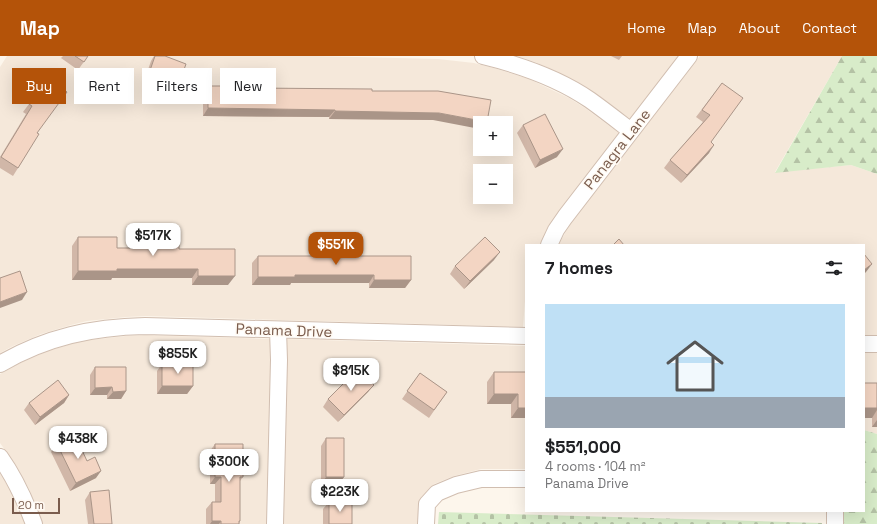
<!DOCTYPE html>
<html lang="en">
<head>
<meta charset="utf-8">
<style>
	body { margin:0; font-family:"Space Grotesk",sans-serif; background:#f6f6f6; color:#202124; height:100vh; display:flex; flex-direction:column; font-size:15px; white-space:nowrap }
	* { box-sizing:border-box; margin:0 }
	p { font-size:13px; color:#757577 }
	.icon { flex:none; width:22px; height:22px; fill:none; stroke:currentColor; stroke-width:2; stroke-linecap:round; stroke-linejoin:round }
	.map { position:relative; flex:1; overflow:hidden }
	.drawer { position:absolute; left:525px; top:188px; width:340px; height:268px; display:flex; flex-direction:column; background:#fff; border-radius:0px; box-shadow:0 4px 16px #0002 }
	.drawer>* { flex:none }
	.top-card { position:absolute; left:12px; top:12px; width:380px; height:36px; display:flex; gap:8px }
	.controls { position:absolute; left:473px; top:60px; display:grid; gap:8px }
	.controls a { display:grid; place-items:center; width:40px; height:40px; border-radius:0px; background:#fff; box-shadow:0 4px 16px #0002; font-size:20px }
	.scale { position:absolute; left:12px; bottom:10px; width:48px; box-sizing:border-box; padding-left:4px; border:2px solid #7a5c4d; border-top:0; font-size:11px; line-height:14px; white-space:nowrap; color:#7a5c4d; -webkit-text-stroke:3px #fffaf3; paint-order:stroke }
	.price { position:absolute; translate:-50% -34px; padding:0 9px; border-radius:8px; background:#fff; color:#222; font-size:13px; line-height:26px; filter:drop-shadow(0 1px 2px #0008) }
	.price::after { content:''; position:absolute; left:50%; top:24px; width:12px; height:9px; margin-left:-6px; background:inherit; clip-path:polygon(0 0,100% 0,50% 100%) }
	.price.active { background:#b45309; color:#fff }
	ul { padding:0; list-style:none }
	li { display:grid; align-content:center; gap:8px; height:212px; padding:0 20px }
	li+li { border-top:1px solid #e0e0e0 }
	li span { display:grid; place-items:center; height:124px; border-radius:0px; color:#555 }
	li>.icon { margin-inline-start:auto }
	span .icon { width:72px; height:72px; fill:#fffc; stroke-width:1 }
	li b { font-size:17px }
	h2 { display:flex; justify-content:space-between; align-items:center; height:48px; padding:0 20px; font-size:17px }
	.tag { padding:0 14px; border-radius:0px; background:#fff; box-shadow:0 4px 16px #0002; font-size:14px; line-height:36px }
	.tag.active { background:#b45309; color:#fff }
	header { display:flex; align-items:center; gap:24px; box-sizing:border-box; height:56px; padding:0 20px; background:#b45309; color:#fff }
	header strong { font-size:19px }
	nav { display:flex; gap:22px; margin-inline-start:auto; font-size:14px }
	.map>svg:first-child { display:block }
	.residential { fill:#f5e8da; fill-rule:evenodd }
	.forest { fill:url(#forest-firs) }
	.cemetery { fill:url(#cemetery-stones) }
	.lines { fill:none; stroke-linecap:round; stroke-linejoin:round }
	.street-casing { stroke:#d1beb0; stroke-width:18 }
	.street { stroke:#fff; stroke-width:16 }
	.wall { fill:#d1b7a8 }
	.shaded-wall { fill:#aa9588 }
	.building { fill:#f3d5c3; stroke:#aa9588 }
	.labels { text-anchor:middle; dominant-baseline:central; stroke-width:3; stroke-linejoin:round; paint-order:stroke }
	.street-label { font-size:15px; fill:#7a5c4d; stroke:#fffaf3 }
</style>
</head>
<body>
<header>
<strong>Map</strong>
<nav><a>Home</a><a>Map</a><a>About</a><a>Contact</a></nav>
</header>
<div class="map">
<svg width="877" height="468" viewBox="0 0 877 468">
	<defs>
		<pattern id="forest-firs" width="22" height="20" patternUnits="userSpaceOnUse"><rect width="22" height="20" fill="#d8ecc9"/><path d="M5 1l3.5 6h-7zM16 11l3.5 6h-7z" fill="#b4c2a5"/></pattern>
		<pattern id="cemetery-stones" width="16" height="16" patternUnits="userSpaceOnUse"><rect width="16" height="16" fill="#d8ecc9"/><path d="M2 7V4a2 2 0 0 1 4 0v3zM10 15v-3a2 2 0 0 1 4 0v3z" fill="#b4c2a5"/></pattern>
	</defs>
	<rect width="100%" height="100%" fill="#fdf6ec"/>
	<!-- residential -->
	<path class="residential" d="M7 0H315L438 3 474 7 497 13 529 23 569 42 585 52 619 77 559 155 549 170 540 189H526V232L523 271 146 260 126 261 87 265 71 269 41 278 13 290 0 297V11ZM480 67H506V93H480ZM480 115H506V141H480Z
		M517 0H679L630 63 594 36 575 25 535 6Z
		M700 0H842L775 116 851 109 877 118V279H864V189H558L571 167Z
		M145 279 270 283 271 304 267 468H42L29 433 15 408 0 387V318L20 307 45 296 74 287 89 284 126 280Z
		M286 283 526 290V413H481L454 420 434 428 422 441 419 447 418 468H283L287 305Z
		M864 297H877V378L864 374Z
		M0 416 15 443 25 468H0Z"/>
	<!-- forest -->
	<path class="forest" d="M842 0H877V118L851 109 775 117Z
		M864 374 877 378V468H843V455H864Z"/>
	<!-- cemetery -->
	<path class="cemetery" d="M439 456 822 467V468H438Z"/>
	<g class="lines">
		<!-- street casing -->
		<g class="street-casing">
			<path id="street" d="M483 0C520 9 558 22 590 44 604 54 618 65 631 75
				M549 189 556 174 565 161 689 0
				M864 288H877
				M0 308C46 281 93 271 145 270L526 280
				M0 401C15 422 25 444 34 468
				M275 468 279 304 278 274
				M426 468 427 448 437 437 456 429 481 423H526
				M835 468V455"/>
		</g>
		<!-- street -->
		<use href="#street" class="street"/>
	</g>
	<!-- wall -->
	<path class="wall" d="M63 0H88L78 14 61 2Z
		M154 0H165L177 33 172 41 142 31 151 5Z
		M611 0H622L619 4Z
		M41 17 37 77 18 112 13 120 0 112V101L26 58 23 56 35 40 29 35Z
		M722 27 709 97 681 127 664 112 670 104 703 66 696 61Z
		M208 30 251 32 372 35 433 64 329 63V61L203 60V38Z
		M523 69 557 101 535 112 517 77Z
		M161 179 228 229H192V222H112L111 224H72V190L78 181 117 192H154V188Z
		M314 198 351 200 411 224 405 232H369V227H291L290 229H252V207L258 200H313Z
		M494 204 464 233 450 218 455 210Z
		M162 308 193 330 187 338H157V315Z
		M95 311 126 335 121 343H107V339H90V319Z
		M494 316H526V362H511V348H487V326Z
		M420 317 447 336 429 362 402 343Z
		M877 327V371H872V362H864Z
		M374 329 368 336 338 366 323 351 328 343Z
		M69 339 64 347 35 369 24 354 29 347Z
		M326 382 344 421 338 429H321V390Z
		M57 388 96 422 70 435 51 396Z
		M215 388 243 421 240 425V465L239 468H206V453L212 446H215V428H210V395Z
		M90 436 112 468H88L85 444Z
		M329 446 352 468H323V453Z"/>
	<!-- shaded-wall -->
	<path class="shaded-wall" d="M147 23 177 33 172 41 142 31Z
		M208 52 335 54 329 61 203 60Z
		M335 55 439 57 487 66 486 67H480V73L433 64 329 63Z
		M714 89 709 97 681 127 687 119Z
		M563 93 557 101 535 112 540 104Z
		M500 196 494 204 464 233 470 225Z
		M872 208 866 216 864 218V214Z
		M117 213H198L192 222H112L111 224H72L78 215Z
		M295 219H374L369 227H291L290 229H252L258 221Z
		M198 220H235L228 229H192Z
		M374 224H411L405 232H369Z
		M27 236 22 244 0 252V246Z
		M374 329 368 336 338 366 344 359Z
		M162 330H193L187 338H157Z
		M112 331 107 339H90L95 332Z
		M126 335 121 343H107L113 336Z
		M494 338H518L511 348H487Z
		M69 339 64 347 35 369 40 361Z
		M518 352H526V362H511Z
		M864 352H877V354L872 362H864Z
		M877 364V371H872Z
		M101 415 96 422 70 435 76 427Z
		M215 421H221L215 428H210Z
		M326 421H344L338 429H321Z
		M212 465H221L219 468H210Z"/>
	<!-- building -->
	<path class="building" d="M75 0H88L84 6Z
		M155 0H165L186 8 177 33 147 23Z
		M41 17 67 36 37 77 39 78 18 112 1 101 32 50 29 48 40 32 34 28Z
		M722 27 743 42 711 86 714 89 687 119 670 104 710 59 702 54Z
		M208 30H251V32L372 33V35H438L491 44 487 66 439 57 335 55V54L208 52Z
		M545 58 563 93 540 104 523 69Z
		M161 179H179V193H235V220H198V213H117V215H78V181H117V192H161Z
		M485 181 500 196 470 225 455 210Z
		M619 183 624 189H613Z
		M314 198H351V200H411V224H374V219H295V221H258V200H314Z
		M864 198 872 208 864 214Z
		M20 215 27 236 0 246V222Z
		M162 308H193V330H162Z
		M95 311H126V335L113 336 112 331 95 332Z
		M358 313 374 329 344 359 328 343Z
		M494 316H526V352H518V338H494Z
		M420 317 447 336 434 354 407 335Z
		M58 324 69 339 40 361 29 347Z
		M864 327H877V352H864Z
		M75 379 87 405 95 401 101 415 76 427 57 388Z
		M326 382H344V421H326Z
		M215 388H243V421H240V465H239V468H221V465H212V446H221V421H215Z
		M109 434 112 468H94L90 436Z
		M329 446H352V468H329Z"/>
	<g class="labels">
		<!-- street labels -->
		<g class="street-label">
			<text transform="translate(617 93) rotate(-52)">Panagra Lane</text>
			<text transform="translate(284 274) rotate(2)">Panama Drive</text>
		</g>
	</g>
</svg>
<div class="controls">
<a>+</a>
<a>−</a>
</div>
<div class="scale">20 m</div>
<b class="price" style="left:153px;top:201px">$517K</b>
<b class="price active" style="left:336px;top:210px">$551K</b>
<b class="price" style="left:178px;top:319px">$855K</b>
<b class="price" style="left:351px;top:336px">$815K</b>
<b class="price" style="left:78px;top:404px">$438K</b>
<b class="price" style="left:229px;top:427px">$300K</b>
<b class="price" style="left:340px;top:457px">$223K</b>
<div class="top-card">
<a class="tag active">Buy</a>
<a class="tag">Rent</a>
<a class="tag">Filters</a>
<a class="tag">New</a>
</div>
<section class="drawer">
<h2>7 homes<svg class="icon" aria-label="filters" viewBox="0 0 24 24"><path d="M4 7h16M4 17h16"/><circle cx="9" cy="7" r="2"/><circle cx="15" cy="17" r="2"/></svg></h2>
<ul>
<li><span style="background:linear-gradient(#bfe0f5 75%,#9aa5b1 0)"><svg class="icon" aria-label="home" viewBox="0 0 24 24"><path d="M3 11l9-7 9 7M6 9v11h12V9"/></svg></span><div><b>$551,000</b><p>4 rooms · 104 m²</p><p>Panama Drive</p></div></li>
</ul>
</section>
</div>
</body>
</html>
